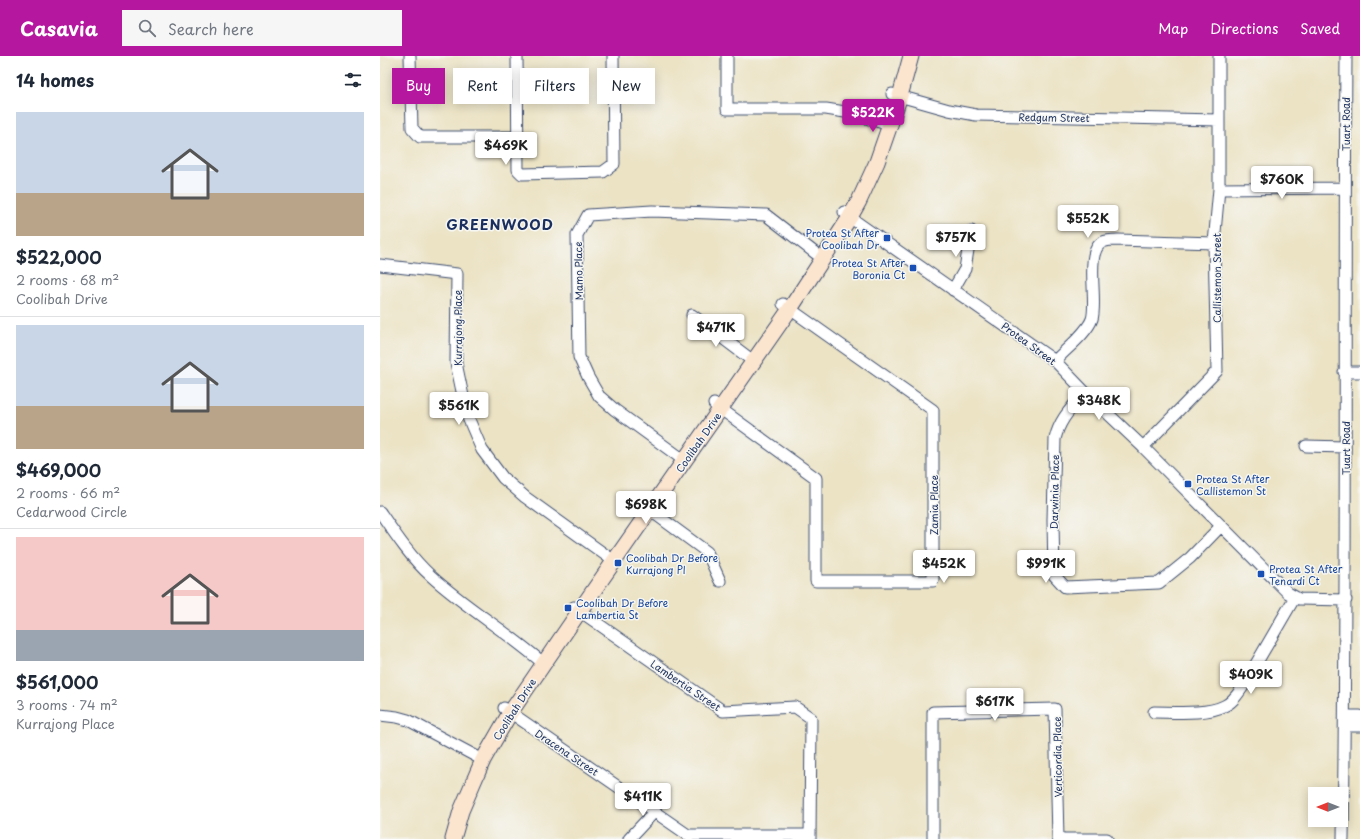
<!DOCTYPE html>
<html lang="en">
<head>
<meta charset="utf-8">
<style>
	body { margin:0; font-family:"Playpen Sans",sans-serif; background:#f6f6f7; color:#1f2937; height:100vh; display:flex; flex-direction:column; font-size:15px; white-space:nowrap }
	* { box-sizing:border-box; margin:0 }
	p { font-size:13px; color:#747a83 }
	.icon { flex:none; width:22px; height:22px; fill:none; stroke:currentColor; stroke-width:2; stroke-linecap:round; stroke-linejoin:round }
	.map { position:relative; flex:1; overflow:hidden }
	.sheet { display:flex; flex-direction:column; background:#fff; width:380px }
	.sheet>* { flex:none }
	.banner { position:absolute; left:12px; top:12px; width:380px; height:36px; display:flex; gap:8px }
	.needle { width:26px; rotate:270deg }
	.tools { position:absolute; left:928px; top:731px; display:grid; gap:8px }
	.tools a { display:grid; place-items:center; width:40px; height:40px; border-radius:0px; background:#fff; box-shadow:0 2px 10px #0003; font-size:20px }
	.price { position:absolute; translate:-50% -34px; padding:0 9px; border-radius:4px; background:#fff; color:#222; font-size:13px; line-height:26px; filter:drop-shadow(0 1px 2px #0008) }
	.price::after { content:''; position:absolute; left:50%; top:24px; width:12px; height:9px; margin-left:-6px; background:inherit; clip-path:polygon(0 0,100% 0,50% 100%) }
	.price.on { background:#b5179e; color:#fff }
	ul { padding:0; list-style:none }
	li { display:grid; align-content:center; gap:8px; height:212px; padding:0 16px }
	li+li { border-top:1px solid #e0e1e3 }
	li span { display:grid; place-items:center; height:124px; border-radius:0px; color:#555 }
	li>.icon { margin-inline-start:auto }
	span .icon { width:72px; height:72px; fill:#fffc; stroke-width:1 }
	li b { font-size:17px }
	h2 { display:flex; justify-content:space-between; align-items:center; height:48px; padding:0 16px; font-size:17px }
	.chip { padding:0 14px; border-radius:0px; background:#fff; box-shadow:0 2px 10px #0003; font-size:14px; line-height:36px }
	.chip.on { background:#b5179e; color:#fff }
	header { display:flex; align-items:center; gap:24px; box-sizing:border-box; height:56px; padding:0 20px; background:#b5179e; color:#fff }
	header strong { font-size:19px }
	nav { display:flex; gap:22px; margin-inline-start:auto; font-size:14px }
	.search { width:280px; height:36px; background:#f6f6f7; display:flex; align-items:center; gap:10px; box-sizing:border-box; padding:0 14px; border-radius:0px; color:#747a83; font-size:15px }
	main { display:flex; flex:1; min-height:0 }
	.map>svg:first-child { display:block }
	.lines { fill:none; stroke-linecap:round; stroke-linejoin:round }
	.street-casing { stroke:#3a4a6d; stroke-width:13 }
	.secondary-casing { stroke:#3a4a6d; stroke-width:17 }
	.street { stroke:#fff; stroke-width:11 }
	.secondary { stroke:#fce5cf; stroke-width:15 }
	.transit-dot { fill:#1a4fb4; stroke:#f6f6f2; stroke-width:1.5 }
	.labels { text-anchor:middle; dominant-baseline:central; stroke-width:3; stroke-linejoin:round; paint-order:stroke }
	.street-label { font-size:10px; fill:#1b2f5e; stroke:#f6f6f2 }
	.transit-label { font-size:10px; fill:#164399; stroke:#f6f6f2; text-anchor:start }
	.district-label { font-size:14px; font-weight:bold; letter-spacing:1px; fill:#1b2f5e; stroke:#f6f6f2 }
</style>
</head>
<body>
<header>
<strong>Casavia</strong>
<div class="search"><svg class="icon" aria-label="search" viewBox="0 0 24 24"><circle cx="10" cy="10" r="6"/><path d="M15 15l6 6"/></svg>Search here</div>
<nav><a>Map</a><a>Directions</a><a>Saved</a></nav>
</header>
<main>
<section class="sheet">
<h2>14 homes<svg class="icon" aria-label="filters" viewBox="0 0 24 24"><path d="M4 7h16M4 17h16"/><circle cx="9" cy="7" r="2"/><circle cx="15" cy="17" r="2"/></svg></h2>
<ul>
<li><span style="background:linear-gradient(#c9d6e8 65%,#b9a48a 0)"><svg class="icon" aria-label="home" viewBox="0 0 24 24"><path d="M3 11l9-7 9 7M6 9v11h12V9"/></svg></span><div><b>$522,000</b><p>2 rooms · 68 m²</p><p>Coolibah Drive</p></div></li>
<li><span style="background:linear-gradient(#c9d6e8 65%,#b9a48a 0)"><svg class="icon" aria-label="home" viewBox="0 0 24 24"><path d="M3 11l9-7 9 7M6 9v11h12V9"/></svg></span><div><b>$469,000</b><p>2 rooms · 66 m²</p><p>Cedarwood Circle</p></div></li>
<li><span style="background:linear-gradient(#f6c9c9 75%,#9aa5b1 0)"><svg class="icon" aria-label="home" viewBox="0 0 24 24"><path d="M3 11l9-7 9 7M6 9v11h12V9"/></svg></span><div><b>$561,000</b><p>3 rooms · 74 m²</p><p>Kurrajong Place</p></div></li>
</ul>
</section>
<div class="map">
<svg width="980" height="783" viewBox="0 0 980 783">
	<rect width="100%" height="100%" fill="#f6f6f2"/>
	<filter id="ink" filterUnits="userSpaceOnUse"><feTurbulence type="fractalNoise" baseFrequency=".025" numOctaves="2"/><feDisplacementMap in="SourceGraphic" scale="8" xChannelSelector="R" yChannelSelector="G"/><feConvolveMatrix kernelMatrix="1 2 1 2 8 2 1 2 1" color-interpolation-filters="sRGB"/></filter>
	<filter id="wash" filterUnits="userSpaceOnUse"><feTurbulence type="fractalNoise" baseFrequency=".012" numOctaves="4" result="noise"/><feDisplacementMap in="SourceGraphic" scale="16" xChannelSelector="R" yChannelSelector="G"/><feGaussianBlur stdDeviation="0.9" result="paint"/><feColorMatrix in="noise" values="0 0 0 0 0 0 0 0 0 0 0 0 0 0 0 0 0 1.4 0 .05"/><feComposite in="paint" operator="in"/></filter>
	<g filter="url(#wash)">
		<rect width="100%" height="100%" fill="#ece3c5"/>
	</g>
	<g filter="url(#ink)">
		<g class="lines">
			<!-- street casing -->
			<g class="street-casing">
				<path id="street" d="M30 0 32 72 40 81H137
					M137 0 138 114 142 118 223 116 234 108 233 0
					M347 0V53H446L465 56 510 69
					M512 38 569 54 596 59 839 64
					M839 133 965 132
					M464 156 478 167 675 305 705 336 763 391 908 537 919 543 966 544
					M0 209 77 218 76 307 87 359 102 394 123 422 145 441 234 505
					M573 234 585 213 591 175
					M312 259 373 305
					M675 305C686 293 707 277 712 263 718 245 704 194 723 186 727 184 733 184 738 184L834 187
					M964 316H980
					M705 336C692 352 680 362 675 383L673 464 674 519 685 531 779 527 810 502 841 470
					M334 348 436 422V525H553V354L403 248
					M926 390 965 391
					M763 391 837 315 834 187 839 133V0
					M305 405 235 354 219 340 208 321 199 301 197 179 208 159 272 155 386 159 443 203
					M263 449 327 496 340 525
					M0 456C15 478 31 502 51 520 86 552 128 576 164 608
					M194 551 343 655 415 651 431 662 430 783
					M124 652 308 779H430
					M774 656C794 656 826 659 844 650 852 647 857 639 862 632L915 541
					M0 659 17 661 28 664 103 704
					M965 660H980
					M965 670H980
					M249 783 275 755
					M553 783V656L675 653 678 783
					M678 783H727
					M963 783C967 522 964 261 966 0"/>
			</g>
			<!-- secondary casing -->
			<g class="secondary-casing">
				<path id="secondary" d="M73 783 81 755 93 727 103 704 130 657 214 534 410 253 470 161 479 145 497 106 520 40 531 0"/>
			</g>
			<!-- street -->
			<use href="#street" class="street"/>
			<!-- secondary -->
			<use href="#secondary" class="secondary"/>
		</g>
	</g>
	<!-- markers -->
	<g class="transit-dot">
		<rect x="503" y="178" width="8" height="8" rx="2"/>
		<rect x="529" y="208" width="8" height="8" rx="2"/>
		<rect x="804" y="424" width="8" height="8" rx="2"/>
		<rect x="234" y="503" width="8" height="8" rx="2"/>
		<rect x="877" y="514" width="8" height="8" rx="2"/>
		<rect x="184" y="548" width="8" height="8" rx="2"/>
	</g>
	<g class="labels">
		<!-- street labels -->
		<g class="street-label">
			<text transform="translate(674 61) rotate(1)">Redgum Street</text>
			<text transform="translate(965 68) rotate(-90)">Tuart Road</text>
			<text transform="translate(198 215) rotate(-91)">Mamo Place</text>
			<text transform="translate(836 222) rotate(-90)">Callistemon Street</text>
			<text transform="translate(77 272) rotate(-90)">Kurrajong Place</text>
			<text transform="translate(649 287) rotate(36)">Protea Street</text>
			<text transform="translate(318 386) rotate(-55)">Coolibah Drive</text>
			<text transform="translate(965 392) rotate(-90)">Tuart Road</text>
			<text transform="translate(674 436) rotate(-89)">Darwinia Place</text>
			<text transform="translate(553 449) rotate(-90)">Zamia Place</text>
			<text transform="translate(306 629) rotate(34)">Lambertia Street</text>
			<text transform="translate(134 653) rotate(-58)">Coolibah Drive</text>
			<text transform="translate(187 696) rotate(34)">Dracena Street</text>
			<text transform="translate(677 701) rotate(-91)">Verticordia Place</text>
		</g>
		<!-- transit labels -->
		<g class="transit-label">
			<text x="499" y="176" text-anchor="end">Protea St After<tspan x="499" dy="12">Coolibah Dr</tspan></text>
			<text x="525" y="206" text-anchor="end">Protea St After<tspan x="525" dy="12">Boronia Ct</tspan></text>
			<text x="816" y="422">Protea St After<tspan x="816" dy="12">Callistemon St</tspan></text>
			<text x="246" y="501">Coolibah Dr Before<tspan x="246" dy="12">Kurrajong Pl</tspan></text>
			<text x="889" y="512">Protea St After<tspan x="889" dy="12">Tenardi Ct</tspan></text>
			<text x="196" y="546">Coolibah Dr Before<tspan x="196" dy="12">Lambertia St</tspan></text>
		</g>
		<!-- district labels -->
		<g class="district-label">
			<text x="120" y="168">GREENWOOD</text>
		</g>
	</g>
</svg>
<div class="tools">
<a><svg class="needle" viewBox="-14 -14 28 28"><path d="M0-13l5 13h-10z" fill="#e53935"/><path d="M0 13l5-13h-10z" fill="#747a83"/></svg></a>
</div>
<b class="price on" style="left:493px;top:77px">$522K</b>
<b class="price" style="left:126px;top:110px">$469K</b>
<b class="price" style="left:902px;top:144px">$760K</b>
<b class="price" style="left:708px;top:183px">$552K</b>
<b class="price" style="left:576px;top:202px">$757K</b>
<b class="price" style="left:336px;top:292px">$471K</b>
<b class="price" style="left:719px;top:365px">$348K</b>
<b class="price" style="left:79px;top:370px">$561K</b>
<b class="price" style="left:266px;top:469px">$698K</b>
<b class="price" style="left:564px;top:528px">$452K</b>
<b class="price" style="left:666px;top:528px">$991K</b>
<b class="price" style="left:871px;top:639px">$409K</b>
<b class="price" style="left:615px;top:666px">$617K</b>
<b class="price" style="left:263px;top:761px">$411K</b>
<div class="banner">
<a class="chip on">Buy</a>
<a class="chip">Rent</a>
<a class="chip">Filters</a>
<a class="chip">New</a>
</div>
</div>
</main>
</body>
</html>
